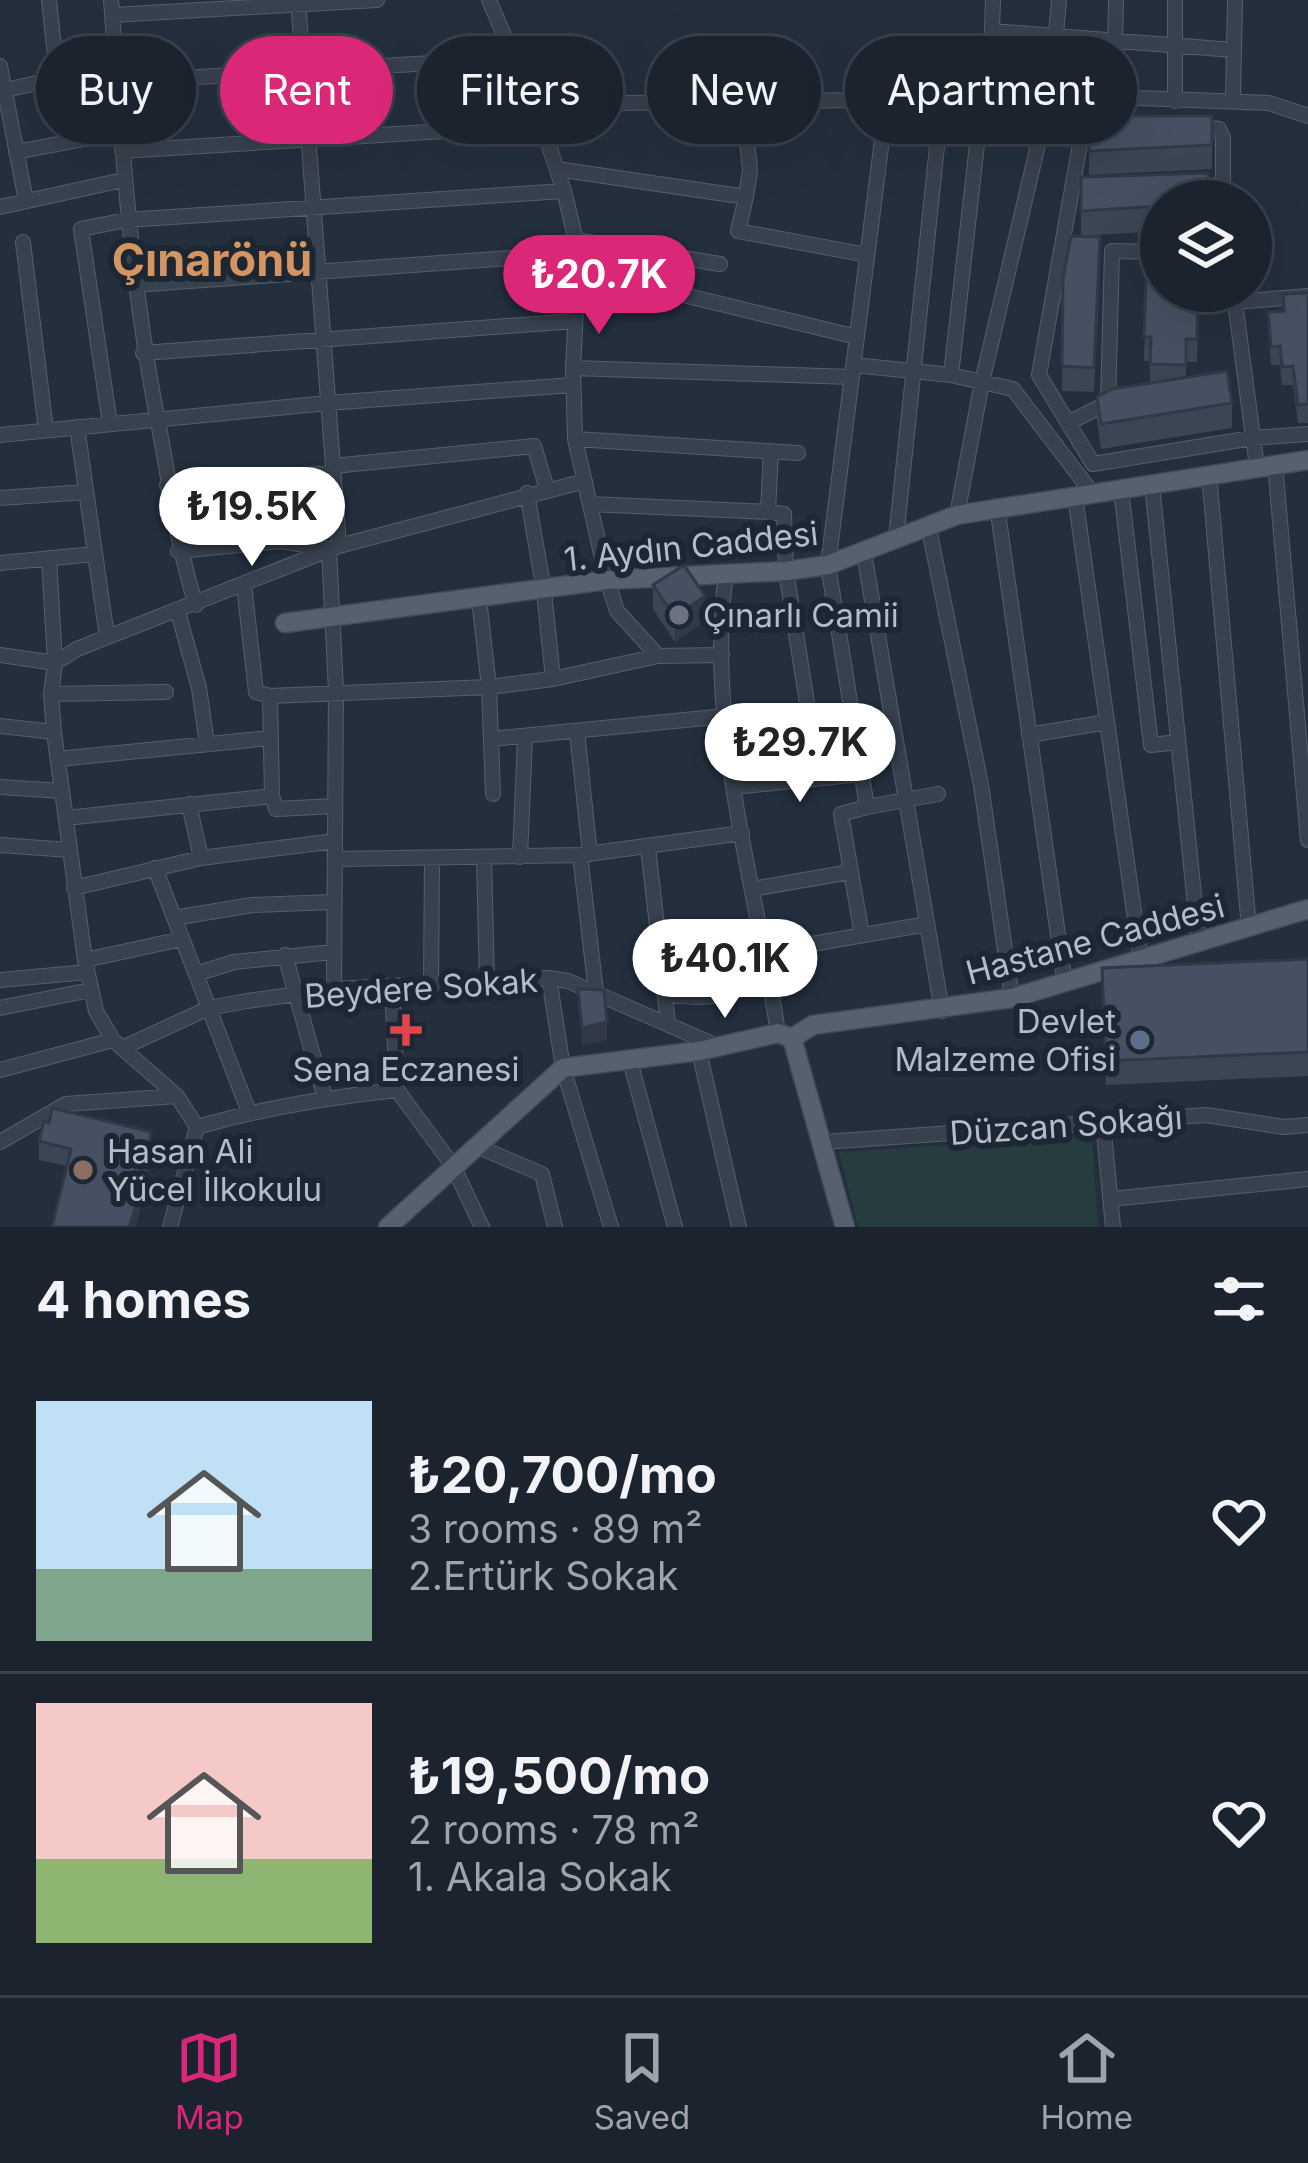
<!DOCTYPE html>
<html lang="en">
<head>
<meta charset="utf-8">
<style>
	body { margin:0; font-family:Inter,sans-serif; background:#242b36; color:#f1f3f6; height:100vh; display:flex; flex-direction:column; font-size:45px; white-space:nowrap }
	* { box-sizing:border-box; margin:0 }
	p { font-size:39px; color:#a0a4aa }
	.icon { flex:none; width:66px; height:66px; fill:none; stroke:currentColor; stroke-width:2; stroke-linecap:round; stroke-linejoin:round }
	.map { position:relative; height:1227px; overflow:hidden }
	.details { display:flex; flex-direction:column; background:#1b232e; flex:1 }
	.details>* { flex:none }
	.hud { position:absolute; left:36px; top:36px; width:1236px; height:108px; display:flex; gap:24px }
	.fabs { position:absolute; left:1140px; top:180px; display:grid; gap:24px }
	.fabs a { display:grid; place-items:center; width:132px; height:132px; border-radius:50%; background:#1b232e; box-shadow:0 12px 48px #0002,0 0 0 3px #39404a; font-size:60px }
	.price { position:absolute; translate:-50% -102px; padding:0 27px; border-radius:42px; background:#fff; color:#222; font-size:39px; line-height:78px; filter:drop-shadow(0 3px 6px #0008) }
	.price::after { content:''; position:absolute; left:50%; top:72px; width:36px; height:27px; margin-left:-18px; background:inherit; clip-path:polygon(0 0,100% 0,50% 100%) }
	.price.selected { background:#db2777; color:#fff }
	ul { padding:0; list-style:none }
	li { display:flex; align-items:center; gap:36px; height:300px; padding:0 36px }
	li+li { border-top:3px solid #39404a }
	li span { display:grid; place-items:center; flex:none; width:336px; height:240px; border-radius:0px; color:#555 }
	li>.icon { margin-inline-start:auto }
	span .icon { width:144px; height:144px; fill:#fffc; stroke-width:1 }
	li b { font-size:51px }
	h2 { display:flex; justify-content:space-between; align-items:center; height:144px; padding:0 36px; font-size:51px }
	.tag { padding:0 42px; border-radius:54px; background:#1b232e; box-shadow:0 12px 48px #0002,0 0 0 3px #39404a; font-size:42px; line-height:108px }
	.tag.selected { background:#db2777; color:#fff }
	.menu { display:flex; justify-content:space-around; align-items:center; height:168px; border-top:3px solid #39404a; background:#1b232e; font-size:33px; color:#a0a4aa }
	.menu a { display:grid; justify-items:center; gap:6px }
	.menu .selected { color:#db2777 }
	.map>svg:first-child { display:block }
	.green { fill:#263c3f }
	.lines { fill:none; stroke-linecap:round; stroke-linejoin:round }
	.minor-casing { stroke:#565f6c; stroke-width:16 }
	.major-casing { stroke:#414a57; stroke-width:21 }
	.minor { stroke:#38414e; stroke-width:14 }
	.major { stroke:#56606e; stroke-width:18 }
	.wall { fill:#3b4654 }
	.shaded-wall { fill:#303945 }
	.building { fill:#455162; stroke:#303945; stroke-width:3 }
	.worship-dot { fill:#6b7280; stroke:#1d2633; stroke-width:4.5 }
	.health-dot { fill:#e0444e; stroke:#1d2633; stroke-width:4.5 }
	.service-dot { fill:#5c6f8a; stroke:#1d2633; stroke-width:4.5 }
	.education-dot { fill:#8d6e63; stroke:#1d2633; stroke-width:4.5 }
	.labels { text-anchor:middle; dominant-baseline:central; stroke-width:12; stroke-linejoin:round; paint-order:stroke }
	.street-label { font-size:33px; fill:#b4bcc9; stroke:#1d2633 }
	.poi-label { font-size:33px; fill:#b4bcc9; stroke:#1d2633; text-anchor:start }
	.district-label { font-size:45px; font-weight:bold; fill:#d59563; stroke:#1d2633 }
</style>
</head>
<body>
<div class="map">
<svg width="1308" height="1227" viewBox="0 0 1308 1227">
	<rect width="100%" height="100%" fill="#242f3e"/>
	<!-- green -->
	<path class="green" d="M1092 1136 1098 1227H858L839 1152Z"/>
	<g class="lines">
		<!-- minor casing -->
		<g class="minor-casing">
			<path id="minor" d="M49 0 57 76
				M111 0C122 143 130 276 157 417 170 481 176 543 196 605
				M298 0 339 546
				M489 0 542 125 564 191 579 253 573 368 575 439 607 580 617 611 658 656 722 655
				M112 15 377 0
				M992 31 1233 50
				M0 66 26 201
				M117 82 514 58
				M990 84 993 0
				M5 90 116 66
				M1114 97 1116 0
				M887 100 828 565 867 807 938 794
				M1175 101V0
				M1233 101 1235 0
				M743 102 750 170 746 197
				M533 104 942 99 983 91 990 84 1114 97 1269 103 1308 116
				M1110 127H1083L1039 375 1093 464 1252 438 1308 434
				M1198 127 1219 129 1223 138V186
				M122 151 542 125
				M16 152 120 132
				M557 169 746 197 738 231 867 255
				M0 207 123 180
				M576 240 720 264
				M23 242 46 430
				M580 276 659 289 857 337
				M134 285 579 253
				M1228 291 1235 302 1257 467
				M1235 302 1308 296
				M143 353 575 321
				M854 365 951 375 1013 389 1093 494
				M573 368 852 377
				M951 375 983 91
				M1070 422 1108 403 1112 251 1161 252
				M110 424 81 229 126 220 564 191
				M77 427 107 637
				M0 435 328 403 572 385
				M575 439 798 453
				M771 451 768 512 784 514 786 571 809 715 820 724 828 778
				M1275 464 1308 840
				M333 466 534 446 547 489
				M1209 474 1249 928
				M1152 484 1199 944
				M167 485 333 473
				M1121 489 1151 745 1178 742
				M527 493 544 591 553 679
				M1075 496 1141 961
				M0 498 86 492
				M590 504 768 512
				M997 506 1065 984
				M957 515 982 382 1051 90 1059 0
				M928 524 981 785 1012 998
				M896 538 942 99
				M178 551 281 541 329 549 336 691 334 989
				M864 553 942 1011
				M49 558 55 663 51 694 54 732 85 960 96 1011 113 1040 177 1096 197 1127
				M0 563 95 554
				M726 573C705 726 756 883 778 1033
				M244 585 256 692 270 696 272 796 276 809 335 806
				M479 599 489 687 493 794
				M178 612 199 688 207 744
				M0 655 55 663 77 649 339 546 585 481
				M51 694 166 692
				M270 696 489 687 553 679 658 656
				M0 726 54 732
				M577 732 590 854
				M1029 735 1107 722
				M491 739 726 716
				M58 759 270 738
				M0 787 62 791
				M734 787 861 774
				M189 804 201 858
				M66 818 272 796
				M0 845 69 850
				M648 847 668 1023
				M580 855 596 992
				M484 857 487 983
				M520 857 525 737
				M335 859 580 855 742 833
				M155 868 249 1112
				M74 888 201 858 335 841
				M752 889 850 872
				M174 918 252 905 333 902
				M862 935 841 814 867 807
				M766 952 927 924
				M285 955 325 1098
				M85 960 182 939
				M196 974 234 962 333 952
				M549 978 563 1068 611 1227
				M0 980 87 972
				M431 985 432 859
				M392 986 397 1090 453 1166 482 1227
				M666 994C705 1001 736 996 770 975
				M0 1008 91 990
				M122 1048 209 1008 247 1001 334 989 549 978 568 981 717 1046
				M699 1051 739 1227
				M630 1061 675 1227
				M0 1070 113 1040
				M1103 1122 1113 1227
				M197 1127C263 1108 329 1097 397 1090
				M0 1142 66 1104 177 1096
				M824 1142 1206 1115 1284 1127 1308 1125
				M476 1146 542 1174 555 1227
				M1111 1199 1308 1179
				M170 1227 197 1127"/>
		</g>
		<!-- major casing -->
		<g class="major-casing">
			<path id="major" d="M285 623 607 580 786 571 828 565 957 515 1308 460
				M792 1038 845 1227
				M388 1227 563 1068 699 1051 778 1033 792 1038 813 1025 1012 998 1308 909"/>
		</g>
		<!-- minor -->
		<use href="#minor" class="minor"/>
		<!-- major -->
		<use href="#major" class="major"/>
	</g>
	<!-- wall -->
	<path class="wall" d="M1212 116V169L1089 175V151Z
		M1081 177 1161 201V231L1081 236Z
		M1147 248 1199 291 1197 362H1186V377L1232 403V428L1101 449 1097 421V397L1150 383V361H1144Z
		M1100 262 1094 392 1062 391 1063 278Z
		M1308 293V423H1298L1293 385H1282L1280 365H1271L1268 312 1283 311V294Z
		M653 585 705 621 675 642 653 609Z
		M1308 959V1076L1106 1085 1102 968Z
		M39 1141 151 1150 146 1186 142 1185 140 1193V1212L67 1166 39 1160Z"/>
	<!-- shaded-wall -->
	<path class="shaded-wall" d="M705 596V621L675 642V617Z
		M607 1022V1040L582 1046V1028Z
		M151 1132V1150L146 1186V1168Z
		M142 1167V1185L139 1197 140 1194V1212L135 1227H129Z"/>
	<!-- building -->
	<path class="building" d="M1092 116H1212V145L1089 151Z
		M1208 173 1210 201H1161V206L1081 211V177Z
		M1071 236 1100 237 1094 368 1062 366 1063 278Z
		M1147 248H1161V291H1198L1197 339H1186V365L1150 364 1151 337H1144Z
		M1308 293V404L1298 405 1293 366 1282 367 1280 346 1271 347 1268 312 1284 311 1283 294Z
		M1227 371 1232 403 1101 424 1097 397 1112 389Z
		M684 565 705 596 675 617 653 585Z
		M1308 959V1052L1106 1061 1102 968Z
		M578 989 604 990 607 1022 582 1028Z
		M52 1108 151 1132 146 1168 142 1167 136 1192 140 1194 129 1227H52L71 1149 39 1141 44 1121 49 1123Z"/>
	<!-- markers -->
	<circle class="worship-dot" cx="679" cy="615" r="12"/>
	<path class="health-dot" d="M400 1012h12v12h12v12h-12v12h-12v-12h-12v-12h12z"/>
	<circle class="service-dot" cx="1140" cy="1040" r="12"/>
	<circle class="education-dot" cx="83" cy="1170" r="12"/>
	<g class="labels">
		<!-- street labels -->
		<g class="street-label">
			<text transform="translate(691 546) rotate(-6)">1. Aydın Caddesi</text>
			<text transform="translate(1095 939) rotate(-15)">Hastane Caddesi</text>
			<text transform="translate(421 988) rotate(-4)">Beydere Sokak</text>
			<text transform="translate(1066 1125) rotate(-4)">Düzcan Sokağı</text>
		</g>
		<!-- poi labels -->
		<g class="poi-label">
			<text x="703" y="615">Çınarlı Camii</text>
			<text x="1116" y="1021" text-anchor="end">Devlet<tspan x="1116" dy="38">Malzeme Ofisi</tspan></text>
			<text x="406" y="1069" text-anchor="middle">Sena Eczanesi</text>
			<text x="107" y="1151">Hasan Ali<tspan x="107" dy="38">Yücel İlkokulu</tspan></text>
		</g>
		<!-- district labels -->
		<g class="district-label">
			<text x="212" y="259">Çınarönü</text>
		</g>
	</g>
</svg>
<div class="fabs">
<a><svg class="icon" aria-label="layers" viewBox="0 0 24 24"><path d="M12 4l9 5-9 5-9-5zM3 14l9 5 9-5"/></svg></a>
</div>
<b class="price selected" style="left:599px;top:337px">₺20.7K</b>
<b class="price" style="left:252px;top:569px">₺19.5K</b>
<b class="price" style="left:800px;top:805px">₺29.7K</b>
<b class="price" style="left:725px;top:1021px">₺40.1K</b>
<div class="hud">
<a class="tag">Buy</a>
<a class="tag selected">Rent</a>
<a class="tag">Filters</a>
<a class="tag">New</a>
<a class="tag">Apartment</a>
</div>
</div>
<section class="details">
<h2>4 homes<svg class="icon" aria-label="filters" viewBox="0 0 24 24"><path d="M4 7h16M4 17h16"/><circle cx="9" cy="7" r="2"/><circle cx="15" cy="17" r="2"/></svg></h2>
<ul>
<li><span style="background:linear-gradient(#bfe0f5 70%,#7fa58c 0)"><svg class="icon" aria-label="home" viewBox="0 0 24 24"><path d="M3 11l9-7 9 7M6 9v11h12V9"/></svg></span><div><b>₺20,700/mo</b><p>3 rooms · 89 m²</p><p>2.Ertürk Sokak</p></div><svg class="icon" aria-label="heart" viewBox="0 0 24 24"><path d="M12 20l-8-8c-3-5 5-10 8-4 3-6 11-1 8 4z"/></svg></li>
<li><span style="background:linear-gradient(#f6c9c9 65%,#8fb573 0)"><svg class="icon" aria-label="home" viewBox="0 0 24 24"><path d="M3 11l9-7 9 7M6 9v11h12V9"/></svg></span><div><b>₺19,500/mo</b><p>2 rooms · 78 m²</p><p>1. Akala Sokak</p></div><svg class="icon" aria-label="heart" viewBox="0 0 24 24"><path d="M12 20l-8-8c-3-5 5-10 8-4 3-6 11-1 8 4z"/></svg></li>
</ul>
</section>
<nav class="menu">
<a class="selected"><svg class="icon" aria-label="map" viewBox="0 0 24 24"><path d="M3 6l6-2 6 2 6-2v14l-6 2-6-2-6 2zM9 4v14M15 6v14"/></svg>Map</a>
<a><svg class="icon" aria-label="saved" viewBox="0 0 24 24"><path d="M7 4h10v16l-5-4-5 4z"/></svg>Saved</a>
<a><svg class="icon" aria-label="home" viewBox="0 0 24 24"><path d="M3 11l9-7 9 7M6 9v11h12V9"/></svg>Home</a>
</nav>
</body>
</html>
